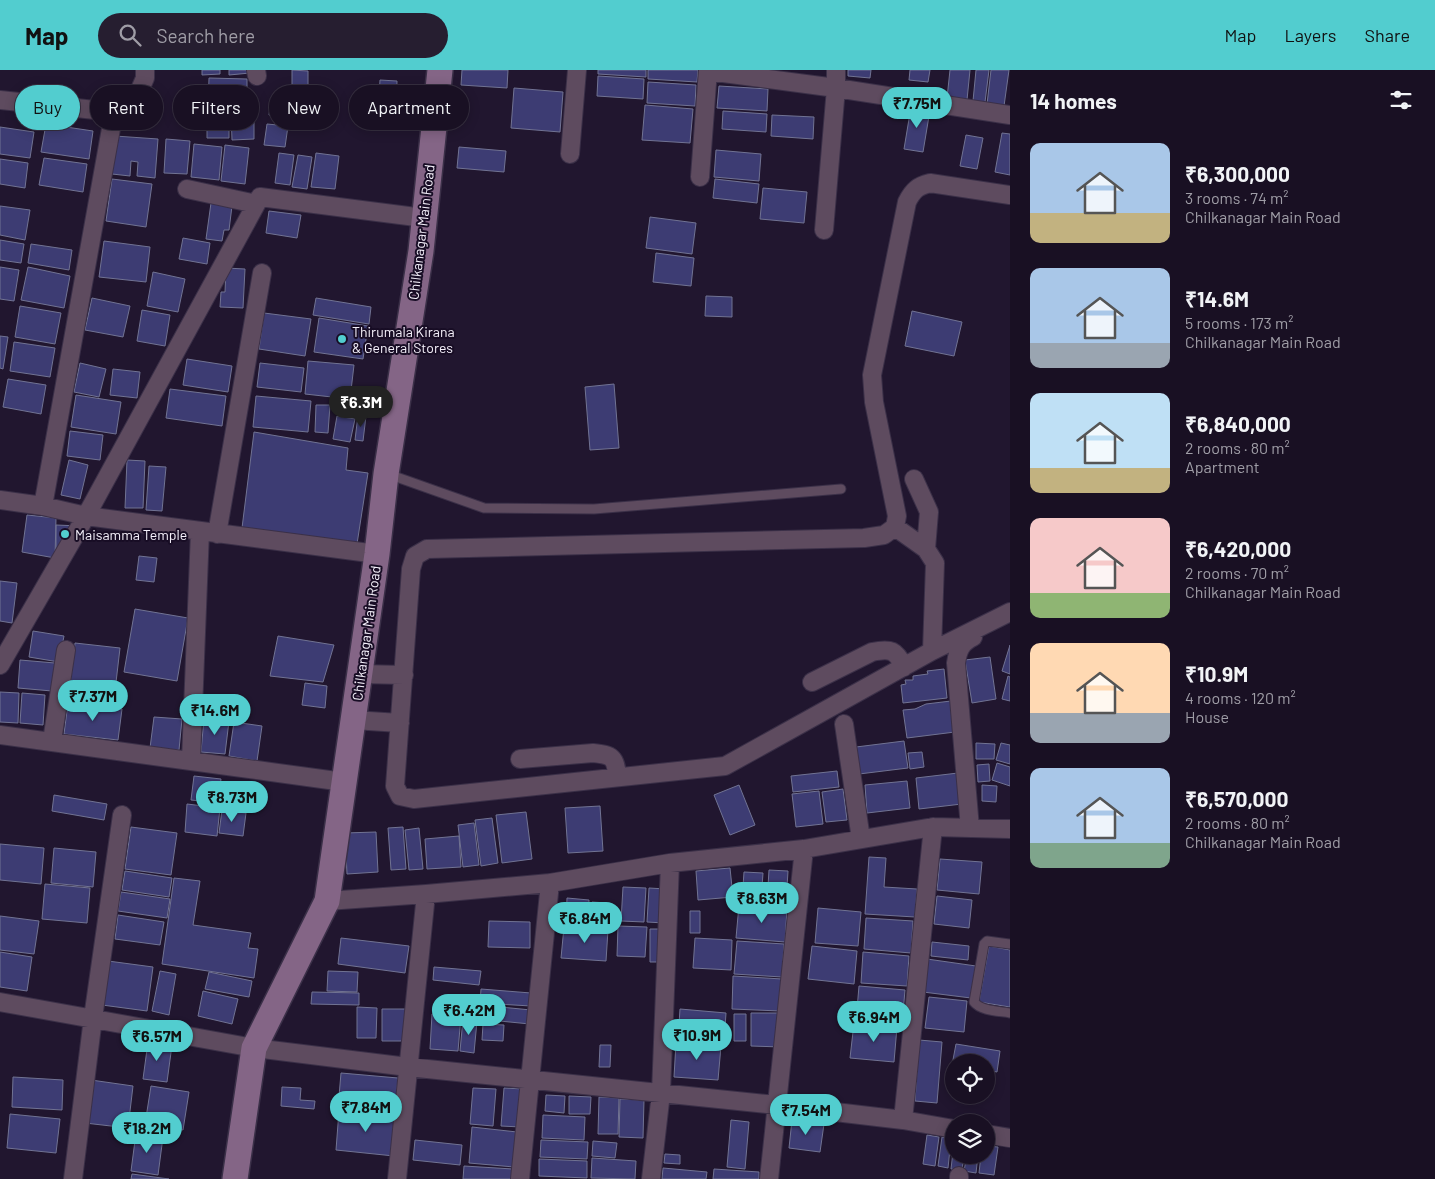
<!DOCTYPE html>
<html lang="en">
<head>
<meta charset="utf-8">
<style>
	body { margin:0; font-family:Barlow,sans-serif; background:#261e30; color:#f1f3f6; height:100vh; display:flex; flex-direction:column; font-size:19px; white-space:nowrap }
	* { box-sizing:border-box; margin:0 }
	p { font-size:16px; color:#9f9da6 }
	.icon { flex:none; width:28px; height:28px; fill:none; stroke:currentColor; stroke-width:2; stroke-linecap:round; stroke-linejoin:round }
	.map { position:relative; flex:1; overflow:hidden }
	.details { display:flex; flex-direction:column; background:#191023; width:425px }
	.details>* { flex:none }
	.top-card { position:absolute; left:15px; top:15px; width:475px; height:45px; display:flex; gap:10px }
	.buttons { position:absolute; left:945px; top:984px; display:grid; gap:10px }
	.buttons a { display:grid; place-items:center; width:50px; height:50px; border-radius:50%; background:#191023; box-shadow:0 2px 12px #0003,0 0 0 1px #373041; font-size:25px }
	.price { position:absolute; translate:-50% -42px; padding:0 11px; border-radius:18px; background:#52cdcf; color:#111; font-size:16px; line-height:32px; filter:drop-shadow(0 1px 2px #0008) }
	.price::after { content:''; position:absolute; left:50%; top:30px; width:15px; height:11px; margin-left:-8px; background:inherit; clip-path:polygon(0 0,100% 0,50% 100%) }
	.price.current { background:#222; color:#fff }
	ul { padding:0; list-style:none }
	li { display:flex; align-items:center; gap:15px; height:125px; padding:0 20px }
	li span { display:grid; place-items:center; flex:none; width:140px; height:100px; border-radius:10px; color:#555 }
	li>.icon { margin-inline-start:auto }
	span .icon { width:60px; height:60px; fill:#fffc; stroke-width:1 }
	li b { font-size:21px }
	h2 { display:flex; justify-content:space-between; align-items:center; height:60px; padding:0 20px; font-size:21px }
	.chip { padding:0 18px; border-radius:22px; background:#191023; box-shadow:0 2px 12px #0003,0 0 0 1px #373041; font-size:18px; line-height:45px }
	.chip.current { background:#52cdcf; color:#111 }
	header { display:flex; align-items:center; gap:30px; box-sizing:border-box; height:70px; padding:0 25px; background:#52cdcf; color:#111 }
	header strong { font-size:24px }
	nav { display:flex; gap:28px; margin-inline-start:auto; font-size:18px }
	.search { width:350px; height:45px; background:#261e30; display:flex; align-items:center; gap:12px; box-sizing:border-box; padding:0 18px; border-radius:28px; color:#9f9da6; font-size:19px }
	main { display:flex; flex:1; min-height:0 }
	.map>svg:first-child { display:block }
	.building { fill:#3d3c73; stroke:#717393 }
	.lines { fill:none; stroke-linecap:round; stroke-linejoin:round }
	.service-casing { stroke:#3b3048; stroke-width:11 }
	.minor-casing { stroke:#3b3048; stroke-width:20 }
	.secondary-casing { stroke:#3b3048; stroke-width:28 }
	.service { stroke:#5e4b5f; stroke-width:9 }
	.minor { stroke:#5e4b5f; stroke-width:18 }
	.secondary { stroke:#846586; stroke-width:25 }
	.poi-dot { fill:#52cdcf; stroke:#180d25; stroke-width:2 }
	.labels { text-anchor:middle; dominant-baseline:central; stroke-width:4; stroke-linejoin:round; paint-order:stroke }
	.street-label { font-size:14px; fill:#f6f2fc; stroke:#180d25 }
	.poi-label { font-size:14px; fill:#f6f2fc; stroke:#180d25; text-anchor:start }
</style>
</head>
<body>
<header>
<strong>Map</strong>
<div class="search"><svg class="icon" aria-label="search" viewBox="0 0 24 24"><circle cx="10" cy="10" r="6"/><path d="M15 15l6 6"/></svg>Search here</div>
<nav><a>Map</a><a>Layers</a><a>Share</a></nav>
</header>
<main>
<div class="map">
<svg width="1010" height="1109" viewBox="0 0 1010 1109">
	<rect width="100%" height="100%" fill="#21162f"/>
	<!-- building -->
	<path class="building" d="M202 0H220V4L202 5Z
		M229 0H250V3L229 5Z
		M292 0 308 1V16H314L313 30 292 29Z
		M462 0H508L507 18 461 15Z
		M598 0H646V7L598 4Z
		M648 0H698L697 12 648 9Z
		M848 0H871L870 8 848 6Z
		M910 0H930L928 12 909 10Z
		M950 0H970L967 30 947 28Z
		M976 0H989L985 32 973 31Z
		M991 0H1009L1004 36 987 34Z
		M598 6 644 9 643 29 597 26Z
		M209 8 247 9V38L208 37Z
		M380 10 397 11 396 44 378 43Z
		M648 12 696 15 695 36 647 33Z
		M719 16 768 19 767 41 717 38Z
		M514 18 563 22 560 62 511 58Z
		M271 30 300 34 298 48 269 45Z
		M645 35 693 39 690 73 642 70Z
		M911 37 930 40 923 82 904 79Z
		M723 41 767 44 766 62 722 59Z
		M207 42H229V68H207Z
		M254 42V69L232 70 231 43Z
		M772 45 814 47 813 69 771 66Z
		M46 54 93 61 89 89 41 82Z
		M267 54 288 56 285 77 264 75Z
		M0 57 34 62 30 88 0 84Z
		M1002 63 1010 64V105L995 102Z
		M966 65 983 68 977 99 960 96Z
		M115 66 158 69 155 108 137 106 138 92 131 91 130 106 112 104Z
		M166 69 190 71 187 104 164 103Z
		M194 74 222 77 219 110 191 107Z
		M225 75 249 78 245 114 221 111Z
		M459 77 506 81 504 102 457 98Z
		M716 80 761 84 759 111 714 107Z
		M279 83 294 85 290 115 275 113Z
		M316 83 339 86 335 119 311 117Z
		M298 85 312 87 307 119 292 117Z
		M44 88 87 94 83 122 39 115Z
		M0 89 28 93 25 118 0 114Z
		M112 109 152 114 146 157 106 151Z
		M715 109 759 114 757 133 713 128Z
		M763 118 807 122 804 153 760 149Z
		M211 133 232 136 229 160H224L222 171 206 169Z
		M0 136 30 140 25 170 0 165Z
		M269 141 301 145 297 168 266 163Z
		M650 147 696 153 692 184 646 178Z
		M183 168 210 173 207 194 179 189Z
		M0 170 24 174 21 193 0 190Z
		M104 171 150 177 146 212 99 207Z
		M31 174 72 180 69 200 28 193Z
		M656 183 694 188 691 216 653 212Z
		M0 197 19 200 14 231 0 229Z
		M28 197 70 206 64 238 21 230Z
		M226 198 245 199 243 238 220 237 221 222H225Z
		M153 202 185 209 178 242 147 236Z
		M706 226 732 227V247L705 246Z
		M92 228 130 236 123 267 85 260Z
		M316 228 371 237 369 254 313 245Z
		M20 236 61 243 55 274 15 267Z
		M142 240 170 245 165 276 137 271Z
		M912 241 962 252 954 286 905 276Z
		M264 243 311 249 305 286 259 279Z
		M319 248 368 256 363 289 314 282Z
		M0 266 8 267 3 299 0 298Z
		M14 272 55 278 50 307 10 301Z
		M187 289 232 296 228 322 183 315Z
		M308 291 354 295 350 329 305 324Z
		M80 293 106 299 99 327 74 322Z
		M260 293 304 298 301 322 257 317Z
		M113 299 140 302 137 328 110 325Z
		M8 309 46 315 41 344 3 337Z
		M614 314 619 378 590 380 585 317Z
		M170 319 226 326 222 356 166 348Z
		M76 325 121 332 116 364 71 357Z
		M256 326 311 331 308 362 253 357Z
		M316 335H330L328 363 315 362Z
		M358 345 366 346 363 371 355 370Z
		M337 346 355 349 350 372 333 369Z
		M70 361 103 365 100 390 67 386Z
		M254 362 348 378 346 400 368 403 357 474 242 458Z
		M69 390 88 395 80 429 61 425Z
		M127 390 145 391 143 438H125Z
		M149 396 166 397 162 441 146 440Z
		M27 445 56 448 55 488 22 482Z
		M56 455 80 456 56 487Z
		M139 486 157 488 154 512 136 510Z
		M0 511 17 513 12 553 0 551Z
		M135 539 188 548 177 611 124 602Z
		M33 561 64 566 59 592 29 587Z
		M278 566 334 575 323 612 270 606Z
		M75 573 120 578 115 621 70 616Z
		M1010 575V604L1002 601Z
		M990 587 996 629 972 633 965 590Z
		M20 590 55 593 52 621 18 618Z
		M944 599 947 628 903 633 901 615 906 614 905 610H913V606L928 604 927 601Z
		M1008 606 1010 607V631L1002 629Z
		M305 613 327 616 325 638 302 635Z
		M0 622 19 623 18 653 0 652Z
		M22 623 45 625 43 655 20 653Z
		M951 631 955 662 907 668 903 640 915 639 926 634Z
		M68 633 122 639 118 670 64 664Z
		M154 647 182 649 179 680 150 678Z
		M204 648 229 651 225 684 201 682Z
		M234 652 262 656 257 691 229 686Z
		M904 671 908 698 859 704 856 677Z
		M976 673 995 674 994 689H976Z
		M1001 673 1010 675V694L996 690Z
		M922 682 924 697 910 699 908 683Z
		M997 693 1010 697V716L992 710Z
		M989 694 990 711 978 712 977 695Z
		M837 701 839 717 793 722 791 706Z
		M958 703 962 734 919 739 916 708Z
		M194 706 221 709 218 733 191 730Z
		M907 711 910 738 867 743 865 715Z
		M739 715 755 755 730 765 714 725Z
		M982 715 997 716 996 732 982 731Z
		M843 719 847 750 826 752 822 722Z
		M819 721 823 754 796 757 792 724Z
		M54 725 107 734 104 750 52 741Z
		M187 734 220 738 217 766 185 762Z
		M600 736 603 781 568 783 565 738Z
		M222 740 246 743 243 766 219 763Z
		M526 742 532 789 502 793 496 745Z
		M492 748 498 793 481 796 475 750Z
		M474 753 479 795 463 797 458 755Z
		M131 757 177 763 171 805 125 799Z
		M403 757 406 799 391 800 388 758Z
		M419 758 423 799 409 800 405 760Z
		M376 762 378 802 347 804 345 763Z
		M459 766 461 797 427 799 425 769Z
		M0 774 44 778 41 814 0 810Z
		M54 778 96 782 93 817 51 813Z
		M869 787 886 788 884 817 917 819 915 847 865 844Z
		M940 789 982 792 979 824 937 820Z
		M730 798 733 827 698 830 696 801Z
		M769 800 788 801 786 834 767 833Z
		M125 801 172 808 169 827 122 820Z
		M744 802 763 803 761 832 742 831Z
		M174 808 200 811 193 855 251 863 248 878 258 879 254 908 162 894Z
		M45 814 90 818 87 853 42 849Z
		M623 817 646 818 644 852 621 851Z
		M649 818 666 819 664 853 647 852Z
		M121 822 170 829 167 848 118 841Z
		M937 826 972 830 969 858 934 854Z
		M567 828 589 830 588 853 566 851Z
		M592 832 607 833 606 855 591 854Z
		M739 835 787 839 785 872 736 868Z
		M818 838 861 842 858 876 815 873Z
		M690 841H700V863H690Z
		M118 845 164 852 160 875 115 869Z
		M0 846 39 851 34 884 0 880Z
		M866 848 913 851 911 883 864 879Z
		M489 851 530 852V878L488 877Z
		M618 856 647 857 645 887 617 886Z
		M564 857 608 860 606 891 561 888Z
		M650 859H664V892H650Z
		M341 868 409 876 405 903 338 894Z
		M695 868 732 870 731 900 693 898Z
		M737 871 784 874 782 907 734 904Z
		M932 872 969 876 968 890 931 886Z
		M812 876 857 881 854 914 808 909Z
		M989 876 1010 880V937L979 932Z
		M0 882 32 887 27 921 0 917Z
		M863 882 909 886 907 916 861 913Z
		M927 889 976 896 971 928 923 922Z
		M108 891 153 897 147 941 102 935Z
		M434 897 481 901 479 915 433 910Z
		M160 901 176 904 169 945 152 941Z
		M328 901 358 902 357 922 327 921Z
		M209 902 252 911 249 927 205 919Z
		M733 906 782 909 780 941 732 939Z
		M859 916 905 920 902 955 856 951Z
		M481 919 531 923V936L480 933Z
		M203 921 238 929 232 954 198 946Z
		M312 922 359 923V935L311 934Z
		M929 927 967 931 964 962 925 958Z
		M480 935 531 940 530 954 479 949Z
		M357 937 377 938 376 968H357Z
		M382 939H406V971H382Z
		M680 939 726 943 724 973 678 970Z
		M751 943H782L781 977 751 976Z
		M432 944 461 946 458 981 430 979Z
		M734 944H746V971H734Z
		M463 949 477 951 474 983 460 981Z
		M854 953 897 957 894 992 850 988Z
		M483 954 504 955 503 971 482 970Z
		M919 970 942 972 937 1033 915 1031Z
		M148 972 172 975 167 1012 143 1009Z
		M676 973 721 976 718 1010 674 1007Z
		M956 974 1000 981 997 1002 986 1000V992H954V995H952Z
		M600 975H611L610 997H599Z
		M341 1003 398 1008 395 1044 367 1041 368 1029H364L362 1040 338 1038Z
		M13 1007 63 1010 62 1040 12 1037Z
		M91 1010 133 1016 128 1058 85 1053Z
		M151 1016 189 1022 183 1060 145 1054Z
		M282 1017 301 1018 300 1030 315 1031 314 1039 281 1036Z
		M473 1018 496 1019 493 1056 470 1054Z
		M504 1018 524 1019 521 1057 501 1056Z
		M546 1025 565 1026 564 1043 545 1041Z
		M569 1026 591 1027 590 1044H569Z
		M599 1027 619 1028 618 1064H598Z
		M620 1029 644 1030 643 1068 619 1067Z
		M339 1041 397 1047 394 1086 336 1080Z
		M10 1044 60 1049 56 1083 7 1078Z
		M543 1045 585 1047 584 1070 542 1068Z
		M731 1050 749 1052 745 1099 727 1097Z
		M792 1050 824 1054 820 1082 789 1078Z
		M472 1057 517 1062 514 1097 469 1093Z
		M136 1063 163 1067 158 1105 131 1101Z
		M927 1065 939 1067 935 1096 923 1094Z
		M942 1067 951 1069 948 1098 938 1096Z
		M415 1070 462 1075 460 1095 413 1090Z
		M541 1070 588 1072 587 1089 540 1087Z
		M593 1071 617 1073 615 1088 592 1086Z
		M954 1073V1085H964L962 1100 951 1099Z
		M986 1076 998 1077 994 1105 979 1103 981 1085H986Z
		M665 1084 680 1085V1094L664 1093Z
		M967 1085H978L976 1103 964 1101Z
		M592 1088 636 1091 635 1109 591 1108Z
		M539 1089 587 1091V1108L539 1106Z
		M464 1096 513 1099 512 1109H463Z
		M663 1098 707 1102 706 1109H662Z
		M714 1099 759 1102V1109H713Z
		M132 1104 169 1109H131Z"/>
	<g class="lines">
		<!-- service casing -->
		<g class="service-casing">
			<path id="service" d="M388 404 484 438 594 439 841 419
				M1010 874 987 871 984 874 974 932C981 941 999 941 1010 943"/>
		</g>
		<!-- minor casing -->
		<g class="minor-casing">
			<path id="minor" d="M256 0 257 6
				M836 0V18L1010 45
				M708 1 836 18 824 160
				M0 30 114 42 135 31 145 8V0
				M570 84 577 0
				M700 107 708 0
				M187 119 256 134
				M1010 125 930 113C918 116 913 120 907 132L872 305 874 332 897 446 895 457 884 465 864 468 427 479 415 486 411 499 395 716 400 726 414 729 725 696 932 581 1010 542
				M914 409 929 442 926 479
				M0 430 43 436 86 446 377 484
				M43 436 114 42
				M895 457 926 479 935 493 932 581
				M217 464 262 203
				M0 595 86 446 260 127 424 148
				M360 604 404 605
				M812 612 872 582C891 578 896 580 904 597
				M353 650 400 653
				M844 654 861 769
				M0 665 344 712
				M52 671 66 580
				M520 689 593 683C612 685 616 687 617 707
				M191 690 200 461
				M970 758 956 593C958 580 961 573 973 567
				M327 831 426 824 550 813 670 793 804 779 933 757 1010 759
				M0 932 254 978 408 997 776 1035 903 1050 954 1059
				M903 1050 933 757
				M986 1064 1010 1068
				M73 1109 93 948 122 745
				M397 1109 426 824
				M520 1109 550 813
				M651 1109 661 1023 670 793
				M769 1109 804 779
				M959 1109V1106"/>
		</g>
		<!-- secondary casing -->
		<g class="secondary-casing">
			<path id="secondary" d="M235 1109 254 978 327 831 377 484 386 404 421 181 440 0"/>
		</g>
		<!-- service -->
		<use href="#service" class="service"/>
		<!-- minor -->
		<use href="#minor" class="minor"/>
		<!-- secondary -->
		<use href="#secondary" class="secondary"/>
	</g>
	<!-- markers -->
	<g class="poi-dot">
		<circle cx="342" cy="269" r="5"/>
		<circle cx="65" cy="464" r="5"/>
	</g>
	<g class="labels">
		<!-- street labels -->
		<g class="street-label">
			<text transform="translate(421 162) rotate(-83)">Chilkanagar Main Road</text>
			<text transform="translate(366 563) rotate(-82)">Chilkanagar Main Road</text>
		</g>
		<!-- poi labels -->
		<g class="poi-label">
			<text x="352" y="261">Thirumala Kirana<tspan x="352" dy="16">&amp; General Stores</tspan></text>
			<text x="75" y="464">Maisamma Temple</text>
		</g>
	</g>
</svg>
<div class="buttons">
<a><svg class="icon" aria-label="locate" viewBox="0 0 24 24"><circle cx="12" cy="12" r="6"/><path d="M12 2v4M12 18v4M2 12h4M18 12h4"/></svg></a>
<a><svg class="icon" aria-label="layers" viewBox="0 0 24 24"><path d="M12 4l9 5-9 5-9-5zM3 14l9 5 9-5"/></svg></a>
</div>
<b class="price" style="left:917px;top:59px">₹7.75M</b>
<b class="price current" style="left:361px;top:358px">₹6.3M</b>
<b class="price" style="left:93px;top:652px">₹7.37M</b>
<b class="price" style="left:215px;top:666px">₹14.6M</b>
<b class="price" style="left:232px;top:753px">₹8.73M</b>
<b class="price" style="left:762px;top:854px">₹8.63M</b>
<b class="price" style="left:585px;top:874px">₹6.84M</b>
<b class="price" style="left:469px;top:966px">₹6.42M</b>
<b class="price" style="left:874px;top:973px">₹6.94M</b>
<b class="price" style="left:697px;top:991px">₹10.9M</b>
<b class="price" style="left:157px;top:992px">₹6.57M</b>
<b class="price" style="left:366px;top:1063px">₹7.84M</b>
<b class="price" style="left:806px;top:1066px">₹7.54M</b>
<b class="price" style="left:147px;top:1084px">₹18.2M</b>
<div class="top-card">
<a class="chip current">Buy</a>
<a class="chip">Rent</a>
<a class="chip">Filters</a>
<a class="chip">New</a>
<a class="chip">Apartment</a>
</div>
</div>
<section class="details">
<h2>14 homes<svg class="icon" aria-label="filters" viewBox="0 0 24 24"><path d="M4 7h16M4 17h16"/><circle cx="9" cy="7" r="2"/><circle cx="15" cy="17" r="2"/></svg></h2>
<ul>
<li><span style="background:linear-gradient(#a9c7e8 70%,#c2b280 0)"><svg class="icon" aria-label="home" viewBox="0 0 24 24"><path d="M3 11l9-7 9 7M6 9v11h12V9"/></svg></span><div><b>₹6,300,000</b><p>3 rooms · 74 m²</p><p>Chilkanagar Main Road</p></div></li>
<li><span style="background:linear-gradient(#a9c7e8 75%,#9aa5b1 0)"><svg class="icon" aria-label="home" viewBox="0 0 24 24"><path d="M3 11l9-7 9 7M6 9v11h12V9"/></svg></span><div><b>₹14.6M</b><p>5 rooms · 173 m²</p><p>Chilkanagar Main Road</p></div></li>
<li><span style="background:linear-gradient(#bfe0f5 75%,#c2b280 0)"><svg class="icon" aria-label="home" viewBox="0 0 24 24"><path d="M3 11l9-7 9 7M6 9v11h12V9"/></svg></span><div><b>₹6,840,000</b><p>2 rooms · 80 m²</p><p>Apartment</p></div></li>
<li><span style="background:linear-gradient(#f6c9c9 75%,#8fb573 0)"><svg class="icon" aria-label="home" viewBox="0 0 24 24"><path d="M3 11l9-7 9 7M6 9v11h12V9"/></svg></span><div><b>₹6,420,000</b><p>2 rooms · 70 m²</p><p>Chilkanagar Main Road</p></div></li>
<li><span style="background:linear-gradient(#ffd9b3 70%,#9aa5b1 0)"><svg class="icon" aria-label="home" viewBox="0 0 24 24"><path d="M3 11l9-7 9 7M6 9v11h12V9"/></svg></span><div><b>₹10.9M</b><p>4 rooms · 120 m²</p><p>House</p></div></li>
<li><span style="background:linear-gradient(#a9c7e8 75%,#7fa58c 0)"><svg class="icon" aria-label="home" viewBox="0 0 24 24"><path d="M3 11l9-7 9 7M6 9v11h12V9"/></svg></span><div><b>₹6,570,000</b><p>2 rooms · 80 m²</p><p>Chilkanagar Main Road</p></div></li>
</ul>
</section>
</main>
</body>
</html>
